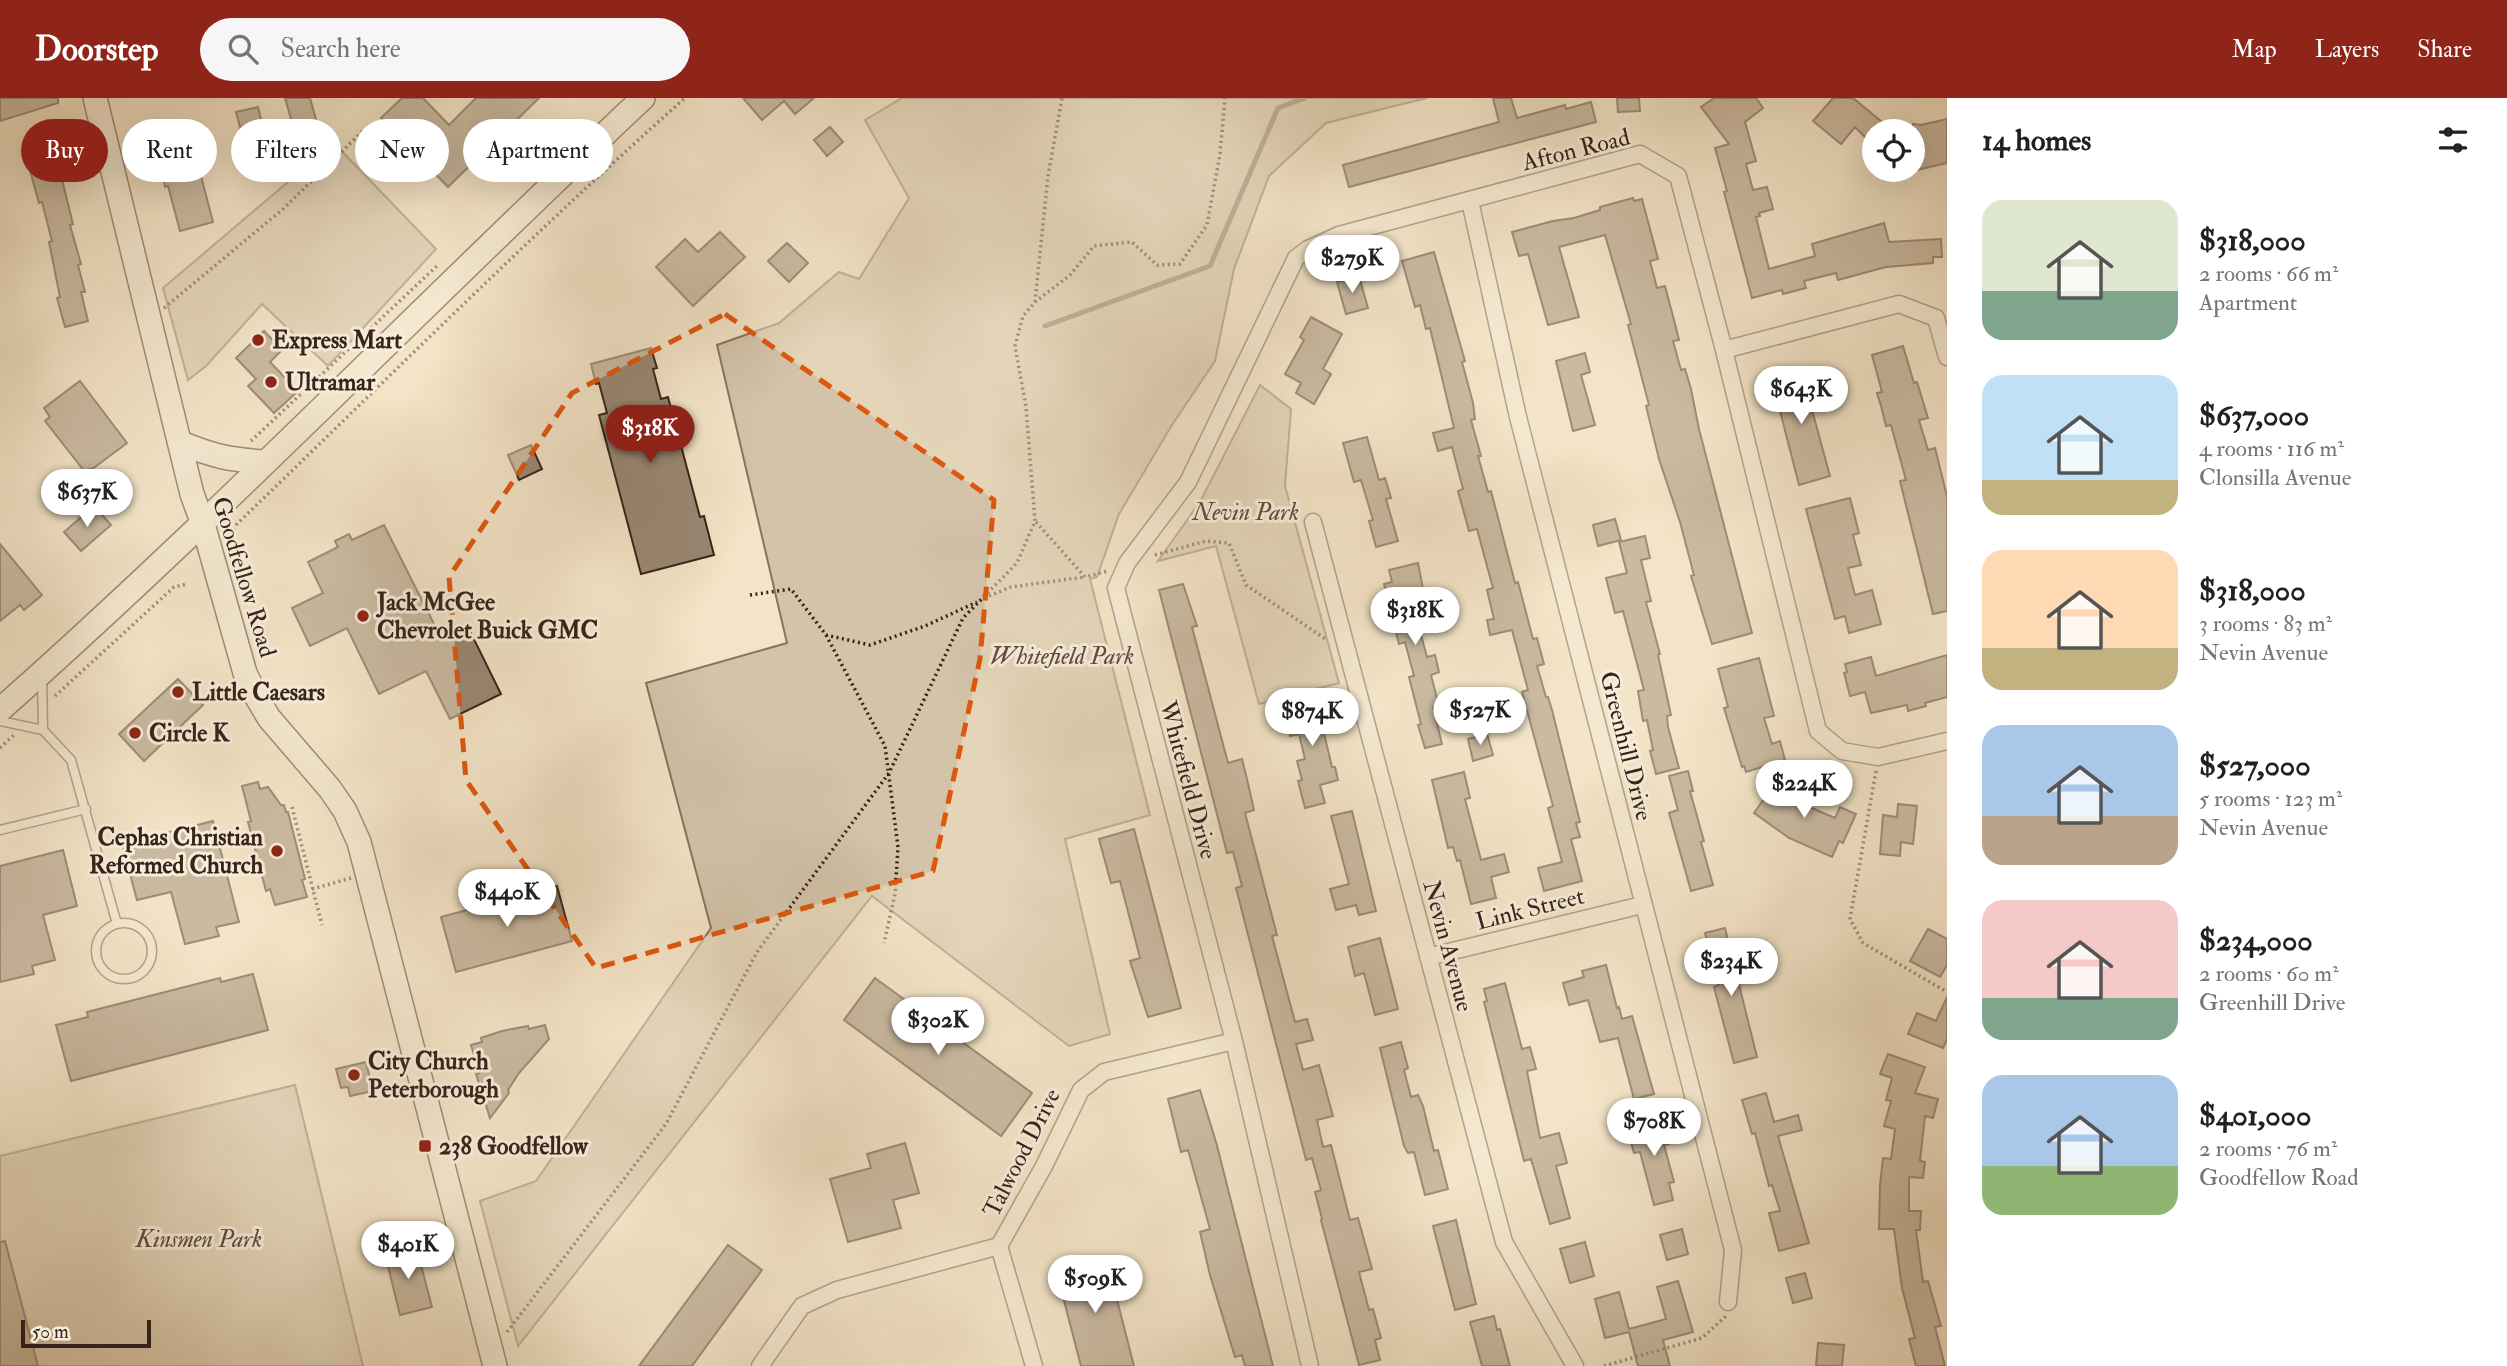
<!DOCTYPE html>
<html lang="en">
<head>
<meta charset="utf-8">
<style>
	body { margin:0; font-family:"IM FELL Double Pica",serif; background:#f6f6f6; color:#202124; height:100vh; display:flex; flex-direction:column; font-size:26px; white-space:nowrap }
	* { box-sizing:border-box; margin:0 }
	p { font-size:23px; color:#757577 }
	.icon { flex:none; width:38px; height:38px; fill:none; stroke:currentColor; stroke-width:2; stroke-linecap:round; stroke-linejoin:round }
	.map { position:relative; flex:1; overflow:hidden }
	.sheet { display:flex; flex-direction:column; background:#fff; width:560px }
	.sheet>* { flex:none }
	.top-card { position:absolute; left:21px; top:21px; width:665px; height:63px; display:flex; gap:14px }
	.tools { position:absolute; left:1862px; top:21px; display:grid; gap:14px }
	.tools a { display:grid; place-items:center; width:63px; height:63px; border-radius:50%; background:#fff; box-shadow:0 7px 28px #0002; font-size:35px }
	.scale { position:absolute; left:21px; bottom:18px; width:130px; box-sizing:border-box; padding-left:7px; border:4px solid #382319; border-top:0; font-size:19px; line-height:24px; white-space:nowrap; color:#382319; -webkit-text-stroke:5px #f7eddb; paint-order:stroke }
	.price { position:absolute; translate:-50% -60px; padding:0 16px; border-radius:24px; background:#fff; color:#222; font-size:23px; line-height:46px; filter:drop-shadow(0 2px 4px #0008) }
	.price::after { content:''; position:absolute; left:50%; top:42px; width:21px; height:16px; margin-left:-10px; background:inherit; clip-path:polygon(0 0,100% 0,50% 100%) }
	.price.selected { background:#8f2418; color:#fff }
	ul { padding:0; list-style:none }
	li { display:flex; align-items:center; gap:21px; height:175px; padding:0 35px }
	li span { display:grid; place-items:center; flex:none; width:196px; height:140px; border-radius:21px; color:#555 }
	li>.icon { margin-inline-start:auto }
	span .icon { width:84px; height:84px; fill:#fffc; stroke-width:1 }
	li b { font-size:30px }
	h2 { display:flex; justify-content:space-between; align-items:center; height:84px; padding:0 35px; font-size:30px }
	.pill { padding:0 24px; border-radius:32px; background:#fff; box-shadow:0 7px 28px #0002; font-size:24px; line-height:63px }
	.pill.selected { background:#8f2418; color:#fff }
	header { display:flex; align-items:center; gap:42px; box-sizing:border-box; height:98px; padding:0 35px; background:#8f2418; color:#fff }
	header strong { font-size:33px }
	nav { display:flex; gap:38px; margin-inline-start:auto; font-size:24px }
	.search { width:490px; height:63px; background:#f6f6f6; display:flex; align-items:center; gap:18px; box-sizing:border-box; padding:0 24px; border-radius:38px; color:#757577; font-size:26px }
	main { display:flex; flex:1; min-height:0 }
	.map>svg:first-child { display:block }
	.green { fill:#d3c3a9; stroke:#867361; stroke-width:2 }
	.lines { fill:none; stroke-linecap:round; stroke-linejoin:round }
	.stream { stroke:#826f5e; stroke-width:5 }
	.building { fill:#998773; stroke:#382319; stroke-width:2 }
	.lane-casing { stroke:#675344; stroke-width:11 }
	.street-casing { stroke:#675344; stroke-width:19 }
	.secondary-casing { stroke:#382319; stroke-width:26 }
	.path { stroke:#382319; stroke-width:3.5; stroke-dasharray:2 3.5; stroke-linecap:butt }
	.lane { stroke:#f7eddb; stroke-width:8 }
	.street { stroke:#f7eddb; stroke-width:16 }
	.secondary { stroke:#f7eddb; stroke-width:23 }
	.marked { fill:none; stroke:#df560d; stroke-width:5; stroke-dasharray:14 9; stroke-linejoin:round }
	.poi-dot { fill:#8f2418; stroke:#f7eddb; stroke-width:2.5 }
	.labels { text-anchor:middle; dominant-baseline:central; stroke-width:6; stroke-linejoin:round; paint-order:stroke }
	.street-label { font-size:24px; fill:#382319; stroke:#f7eddb }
	.poi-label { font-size:24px; font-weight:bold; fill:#382319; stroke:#f7eddb; text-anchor:start }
	.park-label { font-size:24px; font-style:italic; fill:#5f4b3d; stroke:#f7eddb }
</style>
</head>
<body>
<header>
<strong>Doorstep</strong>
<div class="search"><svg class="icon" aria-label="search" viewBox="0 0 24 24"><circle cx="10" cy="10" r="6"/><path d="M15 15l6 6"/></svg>Search here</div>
<nav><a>Map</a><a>Layers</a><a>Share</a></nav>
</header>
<main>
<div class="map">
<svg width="1947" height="1268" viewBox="0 0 1947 1268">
	<rect width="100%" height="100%" fill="#f3e4c7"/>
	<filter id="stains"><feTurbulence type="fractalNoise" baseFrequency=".00286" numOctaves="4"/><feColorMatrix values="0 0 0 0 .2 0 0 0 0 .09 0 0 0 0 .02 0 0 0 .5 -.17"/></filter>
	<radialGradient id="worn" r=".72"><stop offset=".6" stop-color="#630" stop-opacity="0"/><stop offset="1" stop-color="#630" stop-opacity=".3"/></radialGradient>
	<!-- green -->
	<path class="green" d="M902 0H1427L1326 25 1269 78 1234 171 1215 263 1172 327 1119 416 1097 479 1090 481 1150 717 1065 741 1110 936 1069 948 872 798 518 1248 480 1103 536 1083 711 830 646 585 787 545 717 247 779 225 839 174 859 181 909 100 865 22Z
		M334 45 436 151 328 268 262 206 206 268 188 282 163 190Z
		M1260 287 1291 311 1285 388 1339 585 1259 606 1216 448 1158 463 1200 404Z
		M295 987 363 1268H0V1058Z"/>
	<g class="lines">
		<!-- stream -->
		<path class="stream" d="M1045 228 1210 168 1278 10 1305 0"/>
	</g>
	<!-- building -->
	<path class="building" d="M0 0H58V5L0 23Z
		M285 0H310L317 25 294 31Z
		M402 0H423L449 27 476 0H539L448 89 381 20Z
		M743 0H814L795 16 784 3 762 22Z
		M1493 0H1511L1517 20 1565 7 1566 11 1591 4 1596 24 1349 89 1343 67 1499 24Z
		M1617 0H1639L1640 13 1618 14Z
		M1714 0H1756L1763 10 1745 24 1756 63 1746 66 1753 92 1767 89 1773 111 1759 115 1760 118 1756 119 1769 171 1815 158 1812 146 1884 125 1889 144 1941 141 1942 159H1933V165L1886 169 1838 182 1836 175 1804 183 1806 190 1783 196 1782 192 1752 200 1724 94 1727 93 1715 50 1729 46 1701 9Z
		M1833 0H1853L1893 33H1874V48L1855 29 1841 46 1813 23Z
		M258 9 266 42 245 48 236 14Z
		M1947 21V65L1913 73V26L1921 27Z
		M187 24 213 124 180 133 168 88 165 89 162 74 165 73 157 42 154 43 150 29 164 25 166 30Z
		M830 29 843 44 827 58 814 42Z
		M52 41 73 126 70 127 81 166 78 167 85 194H81L88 223 65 229 57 200 60 199 49 144 52 143 42 104 39 105 31 76 35 75 28 47Z
		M1633 100 1634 103 1642 101 1658 161 1650 163 1657 190 1665 188 1675 226 1679 242 1673 243 1681 272 1685 271 1691 291 1699 331 1752 535 1712 546 1691 478 1694 477 1680 424 1659 361 1646 308 1649 307 1628 227 1631 226 1605 137 1559 149 1579 219 1548 227 1528 156 1519 158 1512 134 1553 123 1574 120 1600 112V109Z
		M720 134 745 159 693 208 656 169 685 141 698 154Z
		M787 145 808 165 789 184 768 163Z
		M1434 154 1465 263 1462 264 1473 305 1475 321 1471 322 1481 358H1478L1488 394 1491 393 1515 485 1518 484 1533 541 1537 540 1544 566 1537 568 1546 599H1548L1552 612 1580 724 1576 725 1580 739 1571 741 1582 783 1544 793 1538 770 1562 764 1548 710 1553 708 1522 594 1528 592 1512 532 1490 537 1487 522 1494 521 1487 492 1493 490 1477 431 1469 433 1458 393 1463 391 1452 349 1438 353 1433 335 1454 330 1430 230 1426 231 1420 207 1415 209 1402 163Z
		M1359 178 1368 210 1346 216 1337 184Z
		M1311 219 1342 236 1323 271 1331 276 1314 306 1296 295 1301 285 1285 276 1304 242 1300 239Z
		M264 233 282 252 270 264 298 293 274 315 248 288 256 281 236 260Z
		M1903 248 1914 285 1917 284 1928 320 1919 322 1928 352 1935 350 1947 398V513L1933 516 1900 383 1906 382 1891 327 1886 328 1881 308 1877 295 1882 294 1872 257Z
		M651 250 657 270 653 271 661 301 668 299 700 419 704 418 714 457 641 476 599 317 607 315 599 285 596 286 591 266Z
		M1585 255 1590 274 1581 277 1595 327 1573 333 1556 263Z
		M1799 275 1800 280 1814 276 1819 294 1808 297 1830 378 1799 387 1772 282Z
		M80 283 127 345 91 372 90 371 85 374 45 323 50 319 44 310Z
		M1367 339 1379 382 1385 380 1391 400 1386 401 1398 443 1376 449 1369 423 1373 422 1361 382 1354 384 1343 345Z
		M531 347 542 371 519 382 508 357Z
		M1850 400 1859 435 1853 437 1861 467 1848 470 1855 497 1872 492 1881 526 1849 535 1845 518 1835 521 1806 411Z
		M94 408 111 427 81 453 64 434Z
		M1615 421 1621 442 1598 448 1593 427Z
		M384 427 441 540 467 527 501 596 450 621 426 573 379 596 347 530 310 548 292 510 323 495 308 464 338 449 335 443 349 436 352 442Z
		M1645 438 1650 460 1641 462 1651 503 1646 504 1660 556 1658 557 1671 617 1667 618 1668 629 1679 670 1656 676 1650 653 1653 652 1647 622 1643 623 1638 593 1644 592 1623 513 1615 515 1606 480 1627 475 1619 444Z
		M0 446 42 497 24 512 20 507 0 523Z
		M1418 465 1424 496 1416 498 1417 503 1412 504 1427 559 1435 557 1439 574 1431 577 1439 608 1433 609 1442 646 1425 650 1418 627 1421 626 1409 579 1414 578 1405 544 1399 546 1384 486 1392 484 1389 472Z
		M1183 486 1197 528 1192 529 1228 665 1242 661 1247 681 1254 712 1245 715 1277 837 1272 838 1295 924 1307 921 1313 942 1296 946 1303 972 1319 967 1333 1018 1317 1022 1323 1049 1331 1047 1350 1122 1358 1120 1372 1171 1359 1174 1369 1212 1373 1211 1381 1240 1375 1242 1380 1262 1359 1267 1321 1122 1322 1121 1315 1094 1321 1092 1317 1078 1312 1060 1306 1062 1236 790 1242 788 1233 754 1227 755 1159 492Z
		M1947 557V599L1925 605 1926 608 1908 613 1907 607 1871 615 1865 594 1850 598 1844 575 1847 574 1845 566 1871 559 1876 578Z
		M1759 560 1774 618 1764 620 1772 646 1780 643 1785 662 1746 674 1744 668 1742 669 1724 610 1728 609 1718 571Z
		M178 581 203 607 144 663 119 636Z
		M1319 593 1329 630 1323 631 1332 669H1335L1338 682 1320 687 1325 705 1305 710 1298 683 1302 682 1297 663 1305 661 1299 636 1290 638 1287 624 1295 622 1294 619 1298 618 1293 600Z
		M1487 636 1493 657 1473 663 1468 641Z
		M1688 673 1693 693H1690L1704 743 1701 744 1713 787 1691 793 1669 715 1678 712 1669 678Z
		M1464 674 1470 700 1465 701 1481 762 1504 756 1509 774 1491 779 1496 800 1471 806 1460 762 1457 763 1453 749 1448 750 1432 682Z
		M258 684 260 691 268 689 281 707H284L286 714H288L305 781 302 782 307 799 275 807 270 791 266 793 248 724 251 723 242 688Z
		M1775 685 1792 696 1797 689 1812 701 1807 708 1835 720 1840 709 1856 716 1843 745 1839 743 1832 759 1789 740 1754 715Z
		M1898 706 1917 708 1913 746 1901 744 1900 758 1880 756 1883 717 1897 719Z
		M1352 713 1376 813 1359 817 1356 807 1336 812 1330 791 1349 786 1331 718Z
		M213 723 239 824 216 829 219 838 185 846 171 794 137 802 122 746Z
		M1134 731 1181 910 1148 919 1130 863 1140 860 1131 825 1120 783 1111 785 1099 741Z
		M63 752 77 808 43 817 55 862 32 868 34 876 0 884V768Z
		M557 788 572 843 456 874 441 819Z
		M1725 830 1757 959 1734 965 1714 889 1719 887 1705 835Z
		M1928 831 1947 841V867L1940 879 1910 863Z
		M1380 840 1398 911 1375 917 1364 875 1355 878 1348 849Z
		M1606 867 1617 910 1619 909 1622 921 1632 918 1654 996 1634 1001 1618 940 1600 944 1588 902 1569 907 1563 885 1584 879 1582 873Z
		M253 876 268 932 71 983 56 927 88 919 87 914 220 880 221 884Z
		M875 880 1032 995 1001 1038 844 922Z
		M1505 885 1522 951 1530 949 1536 971 1527 973 1540 1040 1559 1035 1567 1065 1556 1068 1570 1120 1550 1126 1531 1061 1524 1063 1484 904 1487 903 1484 891Z
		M1947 899V941L1943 950 1908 936 1917 915 1936 923Z
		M545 927 549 941 519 975 508 992 509 995 490 1020 476 976 479 975 471 947 482 944 481 940 502 933 528 928 529 931Z
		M1401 944 1408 970 1404 972 1411 999 1418 997 1423 1008 1434 1053 1438 1052 1448 1091 1425 1097 1414 1054 1408 1055 1404 1048 1380 950Z
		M1888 956 1925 969 1915 995 1938 1001 1933 1020 1925 1018 1920 1063 1925 1064 1923 1080 1909 1079V1113H1921L1920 1132H1916L1923 1184 1928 1183 1941 1228 1935 1229 1945 1268H1916L1909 1241 1915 1240 1902 1190 1894 1131H1879L1880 1087 1883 1060 1891 1061 1895 1031 1884 1028 1891 1003 1886 1002 1892 980 1880 976Z
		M366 964 373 993 350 998 348 989 341 990 336 971Z
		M1200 992 1216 1044 1273 1268H1245L1242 1257 1235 1259 1210 1177 1200 1134 1210 1131 1188 1052 1181 1054 1168 1001Z
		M1766 995 1774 1024 1798 1017 1802 1032 1778 1038 1809 1145 1779 1153 1769 1115 1780 1113 1772 1087 1769 1088 1755 1035 1752 1036 1742 1002Z
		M1634 1010 1638 1025 1613 1032 1609 1016Z
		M1662 1021 1669 1046 1664 1047 1674 1084 1669 1085 1673 1102 1654 1107 1640 1054 1634 1055 1627 1030Z
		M905 1045 919 1095 893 1102 901 1130 848 1144 830 1081 871 1070 867 1056Z
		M1456 1122 1476 1206 1455 1212 1433 1128Z
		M1682 1131 1688 1156 1667 1162 1660 1137Z
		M5 1143 38 1268H0V1144Z
		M1585 1144 1594 1178 1570 1185 1560 1151Z
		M728 1147 762 1172 692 1268H639Z
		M416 1148 432 1209 400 1217 385 1156Z
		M1106 1159 1134 1268H1081L1056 1172Z
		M1805 1175 1812 1200 1793 1205 1786 1180Z
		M1678 1183 1693 1234 1663 1242 1670 1268H1638L1629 1234 1605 1240 1595 1201 1619 1194 1629 1231 1666 1221 1657 1189Z
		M1494 1218 1497 1232 1500 1231 1510 1268H1482L1470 1224Z
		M1818 1245 1844 1247 1842 1268H1816Z"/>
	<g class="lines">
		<!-- lane casing -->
		<g class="lane-casing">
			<path id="lane" d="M42 579 43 632
				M0 623 43 632 71 662 117 826
				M0 732 86 711
				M96 853a28 28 0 1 1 56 0a28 28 0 1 1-56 0Z"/>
		</g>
		<!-- street casing -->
		<g class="street-casing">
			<path id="street" d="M1470 103 1518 319 1733 1152 1728 1204
				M1724 252 1899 206 1936 220 1947 259
				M1313 424 1504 1144 1575 1268
				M1428 859 1642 807
				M999 1148 1034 1268
				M760 1268 802 1208 837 1192 999 1148 1044 1068 1081 992 1104 974 1234 943
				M1310 1268 1234 943 1116 490 1127 465 1188 384 1296 160 1308 151 1339 137 1640 56 1678 78 1724 252 1818 633 1842 653 1878 659 1947 643"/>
		</g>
		<!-- secondary casing -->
		<g class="secondary-casing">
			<path id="secondary" d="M95 0 192 396 203 426 245 575 256 598 269 620 330 691 345 713 359 744 495 1268
				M179 344C212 358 230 362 266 364
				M0 612C221 416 427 203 643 0"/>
		</g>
		<!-- path -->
		<path class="path" d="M1035 204 1048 78 1062 0
			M164 210 283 111 364 32
			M251 343 439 166
			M1036 424 1085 479 1108 473
			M229 442 237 426C385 283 531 137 685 0
			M1155 457 1206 443 1229 445 1246 487 1327 542
			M750 497 791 491 826 537 870 547 925 528 977 504
			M984 500 1011 489 1085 479
			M826 537 885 648 898 749 895 796 884 845
			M55 598 174 489 187 486
			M0 650 14 637
			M1876 673 1850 821 1863 845 1947 894
			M292 709 322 827
			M312 791 351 780
			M507 1234 666 1026 757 854 889 675 963 520 1017 465 1035 423 1026 309 1015 248 1023 218 1035 204 1070 177 1094 148 1132 144 1157 167 1180 166 1207 127 1220 56 1225 0
			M1604 1268 1702 1240 1726 1218"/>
		<!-- lane -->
		<use href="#lane" class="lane"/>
		<!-- street -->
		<use href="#street" class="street"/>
		<!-- secondary -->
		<use href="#secondary" class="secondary"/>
	</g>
	<!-- marked area -->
	<path d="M0 0H1947V1268H0ZM725 216 994 402 980 561 933 773 596 870 466 682 449 479 572 295Z" fill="#f3e4c7" fill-opacity=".55" fill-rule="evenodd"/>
	<path class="marked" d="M725 216 994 402 980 561 933 773 596 870 466 682 449 479 572 295Z"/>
	<!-- markers -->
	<g class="poi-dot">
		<circle cx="258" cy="242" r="7"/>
		<circle cx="271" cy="284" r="7"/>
		<circle cx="363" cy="518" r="7"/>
		<circle cx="178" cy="594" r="7"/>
		<circle cx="135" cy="635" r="7"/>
		<circle cx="277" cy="753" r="7"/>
		<circle cx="354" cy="977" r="7"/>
		<rect x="418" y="1041" width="14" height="14" rx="3.5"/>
	</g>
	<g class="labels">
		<!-- street labels -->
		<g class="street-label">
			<text transform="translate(1576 52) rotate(-14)">Afton Road</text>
			<text transform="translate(244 479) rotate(73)">Goodfellow Road</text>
			<text transform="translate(1626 648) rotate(76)">Greenhill Drive</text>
			<text transform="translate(1188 682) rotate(75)">Whitefield Drive</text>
			<text transform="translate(1530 811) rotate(-14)">Link Street</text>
			<text transform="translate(1448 848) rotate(75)">Nevin Avenue</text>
			<text transform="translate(1022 1055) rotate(-63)">Talwood Drive</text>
		</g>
		<!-- poi labels -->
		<g class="poi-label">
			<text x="272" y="242">Express Mart</text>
			<text x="285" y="284">Ultramar</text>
			<text x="377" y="504">Jack McGee<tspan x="377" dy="28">Chevrolet Buick GMC</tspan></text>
			<text x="192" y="594">Little Caesars</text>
			<text x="149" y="635">Circle K</text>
			<text x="263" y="739" text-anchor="end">Cephas Christian<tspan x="263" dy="28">Reformed Church</tspan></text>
			<text x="368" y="963">City Church<tspan x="368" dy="28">Peterborough</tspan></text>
			<text x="439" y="1048">238 Goodfellow</text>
		</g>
		<!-- park labels -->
		<g class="park-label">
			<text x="1246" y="414">Nevin Park</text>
			<text x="1062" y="558">Whitefield Park</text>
			<text x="199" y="1141">Kinsmen Park</text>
		</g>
	</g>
	<rect width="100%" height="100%" filter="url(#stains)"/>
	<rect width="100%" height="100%" fill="url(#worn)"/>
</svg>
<div class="tools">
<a><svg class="icon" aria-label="locate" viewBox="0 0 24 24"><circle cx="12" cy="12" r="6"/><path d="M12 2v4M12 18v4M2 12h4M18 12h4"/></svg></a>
</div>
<div class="scale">50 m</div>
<b class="price" style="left:1352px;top:197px">$279K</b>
<b class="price" style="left:1801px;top:328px">$643K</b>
<b class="price selected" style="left:650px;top:367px">$318K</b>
<b class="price" style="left:87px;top:431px">$637K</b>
<b class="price" style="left:1415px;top:549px">$318K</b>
<b class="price" style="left:1480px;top:649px">$527K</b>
<b class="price" style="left:1312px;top:650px">$874K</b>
<b class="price" style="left:1804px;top:722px">$224K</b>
<b class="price" style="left:507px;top:831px">$440K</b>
<b class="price" style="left:1731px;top:900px">$234K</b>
<b class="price" style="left:938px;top:959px">$302K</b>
<b class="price" style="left:1654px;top:1060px">$708K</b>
<b class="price" style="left:408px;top:1183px">$401K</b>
<b class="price" style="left:1095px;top:1217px">$509K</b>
<div class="top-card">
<a class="pill selected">Buy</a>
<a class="pill">Rent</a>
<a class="pill">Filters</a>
<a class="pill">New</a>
<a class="pill">Apartment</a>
</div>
</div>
<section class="sheet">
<h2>14 homes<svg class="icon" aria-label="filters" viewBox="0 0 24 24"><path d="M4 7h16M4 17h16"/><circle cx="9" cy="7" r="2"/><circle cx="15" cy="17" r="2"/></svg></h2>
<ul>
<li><span style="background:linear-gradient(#dfe7d0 65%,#7fa58c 0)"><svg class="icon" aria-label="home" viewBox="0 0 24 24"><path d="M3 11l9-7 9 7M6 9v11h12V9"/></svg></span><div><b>$318,000</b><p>2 rooms · 66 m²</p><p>Apartment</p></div></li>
<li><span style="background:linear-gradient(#bfe0f5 75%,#c2b280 0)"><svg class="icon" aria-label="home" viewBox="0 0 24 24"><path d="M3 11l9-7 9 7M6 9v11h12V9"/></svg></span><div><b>$637,000</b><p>4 rooms · 116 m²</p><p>Clonsilla Avenue</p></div></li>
<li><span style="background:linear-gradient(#ffd9b3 70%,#c2b280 0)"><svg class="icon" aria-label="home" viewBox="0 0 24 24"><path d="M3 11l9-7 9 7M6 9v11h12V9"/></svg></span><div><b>$318,000</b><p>3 rooms · 83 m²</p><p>Nevin Avenue</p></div></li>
<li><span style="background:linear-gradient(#a9c7e8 65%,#b9a48a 0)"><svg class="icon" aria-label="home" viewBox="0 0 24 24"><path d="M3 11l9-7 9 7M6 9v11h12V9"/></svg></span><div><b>$527,000</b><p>5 rooms · 123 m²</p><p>Nevin Avenue</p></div></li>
<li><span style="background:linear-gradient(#f6c9c9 70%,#7fa58c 0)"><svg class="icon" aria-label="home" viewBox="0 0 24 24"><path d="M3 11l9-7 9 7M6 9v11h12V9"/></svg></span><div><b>$234,000</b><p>2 rooms · 60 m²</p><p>Greenhill Drive</p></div></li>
<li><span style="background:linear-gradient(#a9c7e8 65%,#8fb573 0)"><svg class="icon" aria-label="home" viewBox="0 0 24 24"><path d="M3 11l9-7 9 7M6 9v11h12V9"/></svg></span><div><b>$401,000</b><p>2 rooms · 76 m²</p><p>Goodfellow Road</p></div></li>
</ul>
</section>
</main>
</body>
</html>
